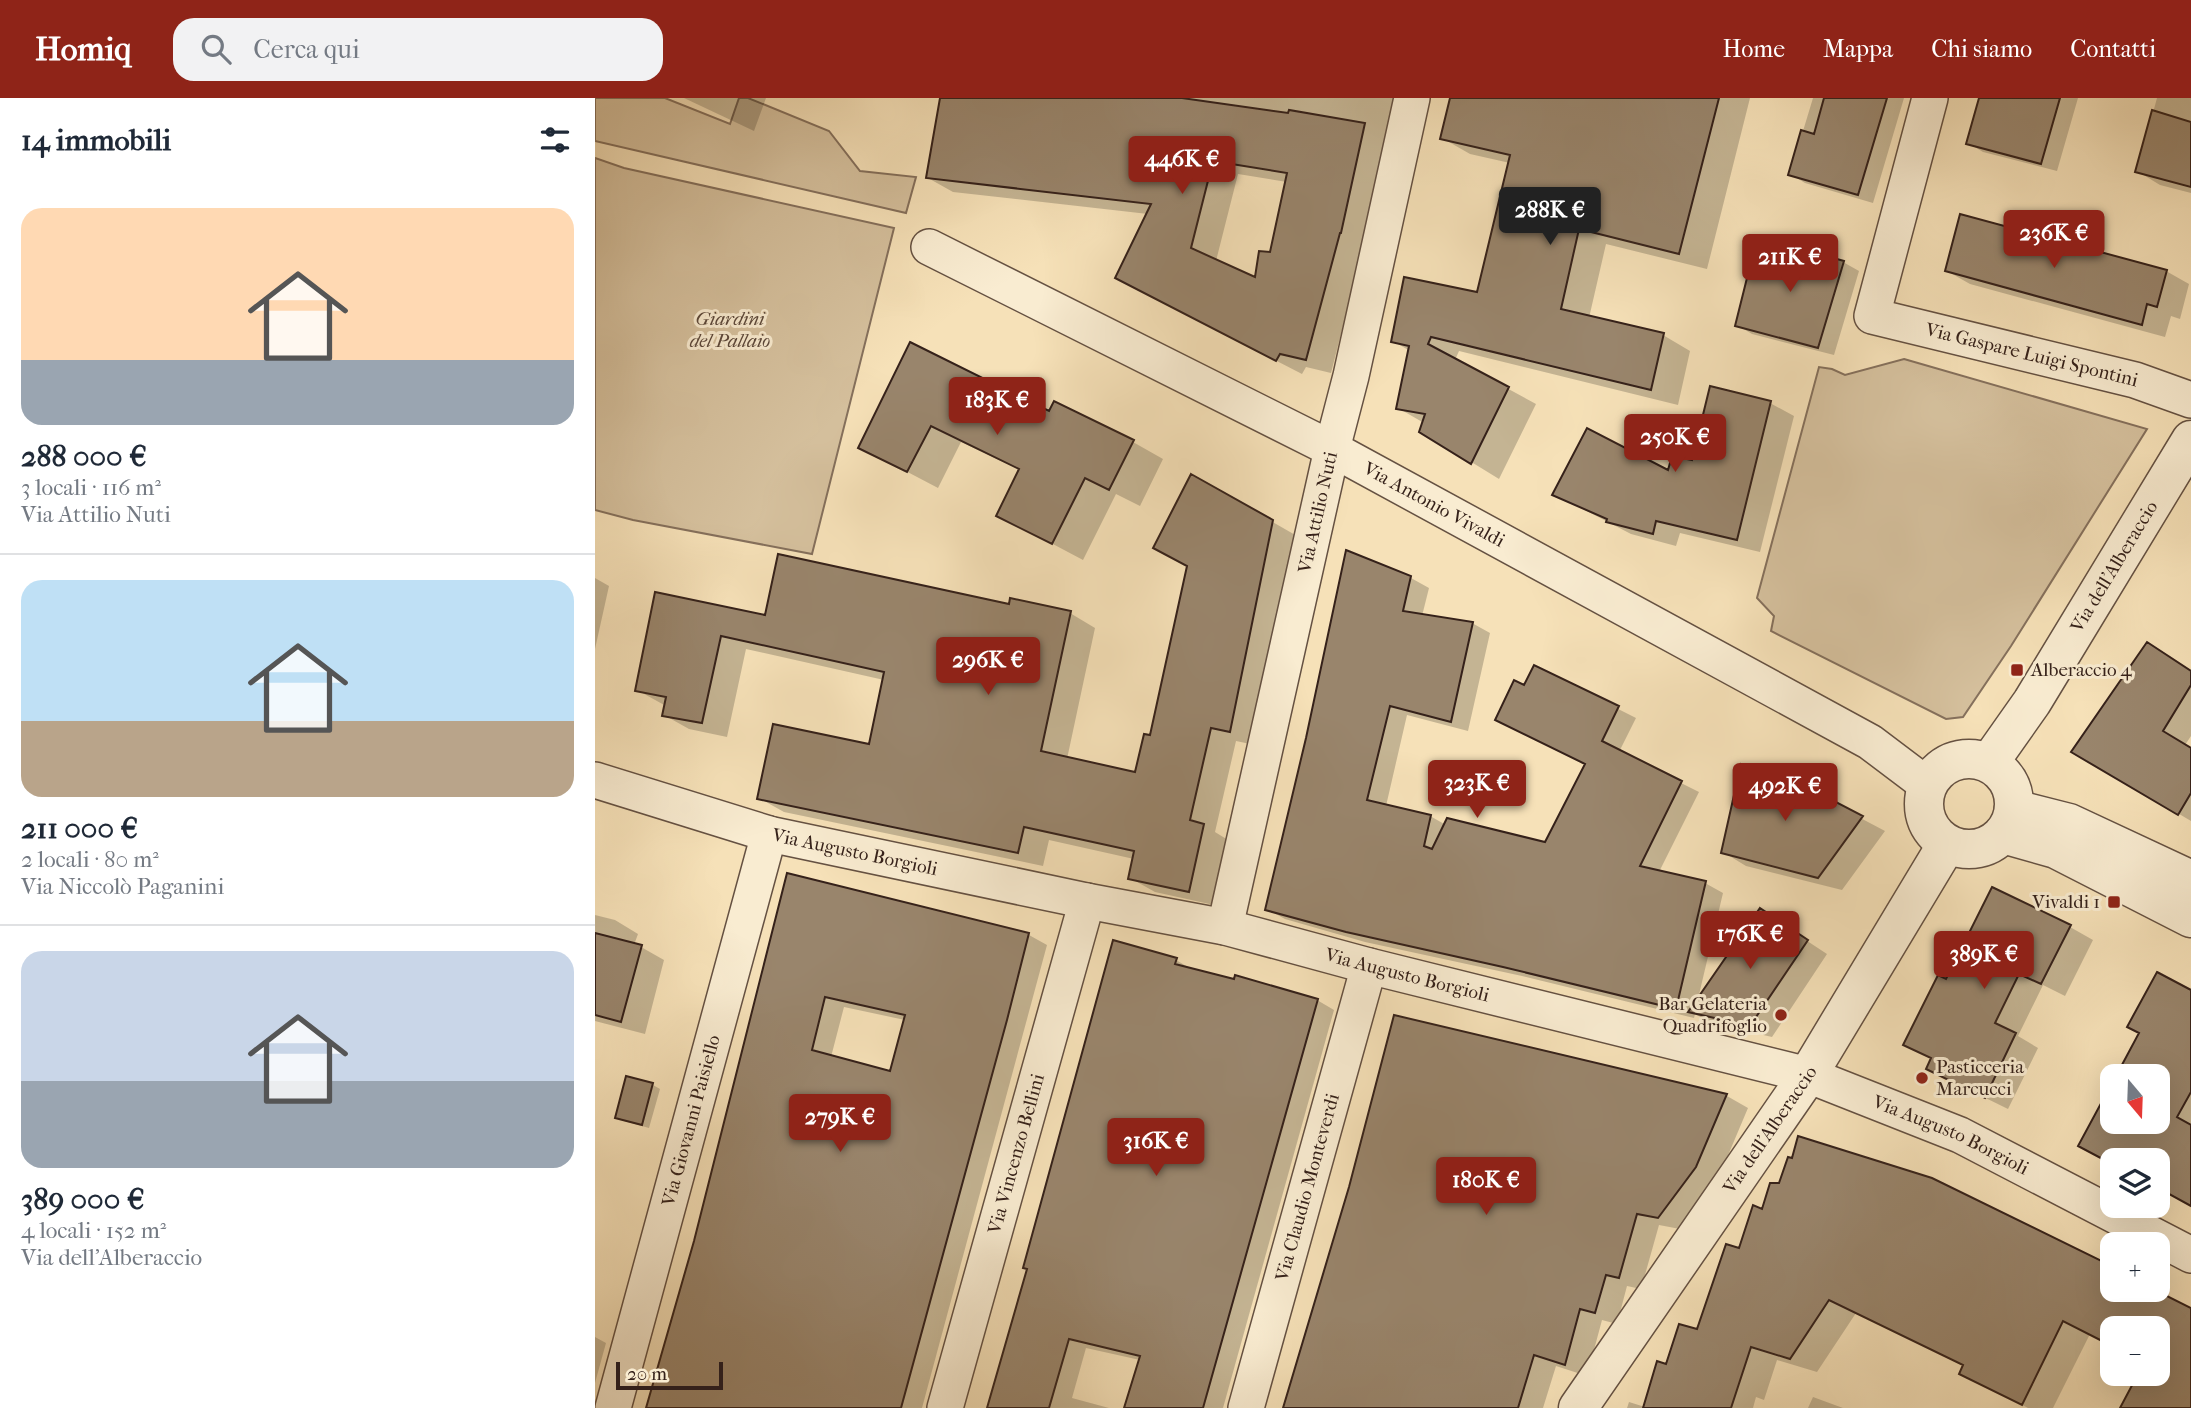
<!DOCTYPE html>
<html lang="it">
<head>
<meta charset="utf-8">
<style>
	body { margin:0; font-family:"IM FELL French Canon",serif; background:#f2f2f3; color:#1f2937; height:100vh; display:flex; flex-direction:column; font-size:26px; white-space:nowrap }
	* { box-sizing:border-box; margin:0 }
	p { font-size:23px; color:#747a83 }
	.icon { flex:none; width:38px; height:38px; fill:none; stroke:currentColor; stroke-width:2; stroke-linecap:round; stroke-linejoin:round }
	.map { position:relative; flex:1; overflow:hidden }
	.details { display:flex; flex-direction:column; background:#fff; width:595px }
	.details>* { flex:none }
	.needle { width:46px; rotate:161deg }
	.buttons { position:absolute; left:1505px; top:966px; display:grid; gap:14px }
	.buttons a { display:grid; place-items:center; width:70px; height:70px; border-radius:14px; background:#fff; box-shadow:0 7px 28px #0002; font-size:35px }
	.scale { position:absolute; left:21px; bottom:18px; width:107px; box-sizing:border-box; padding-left:7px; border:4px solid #35211a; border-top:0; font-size:19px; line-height:24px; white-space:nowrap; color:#35211a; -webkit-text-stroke:5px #f9ecd1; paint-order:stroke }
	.price { position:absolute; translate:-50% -60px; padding:0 16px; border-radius:7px; background:#8f2418; color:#fff; font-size:23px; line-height:46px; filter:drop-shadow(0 2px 4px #0008) }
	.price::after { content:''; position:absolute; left:50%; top:42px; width:21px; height:16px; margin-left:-10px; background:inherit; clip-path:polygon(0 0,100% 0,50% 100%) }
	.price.selected { background:#222; color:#fff }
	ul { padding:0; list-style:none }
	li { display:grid; align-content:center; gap:14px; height:371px; padding:0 21px }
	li+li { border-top:2px solid #e0e1e3 }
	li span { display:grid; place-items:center; height:217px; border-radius:21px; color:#555 }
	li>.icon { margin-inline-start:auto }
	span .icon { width:126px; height:126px; fill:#fffc; stroke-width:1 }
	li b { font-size:30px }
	h2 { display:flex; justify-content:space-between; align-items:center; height:84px; padding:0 21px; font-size:30px }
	header { display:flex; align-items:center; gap:42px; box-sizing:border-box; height:98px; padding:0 35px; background:#8f2418; color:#fff }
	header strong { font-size:33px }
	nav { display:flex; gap:38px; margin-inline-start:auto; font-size:24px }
	.search { width:490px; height:63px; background:#f2f2f3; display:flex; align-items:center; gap:18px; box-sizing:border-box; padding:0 24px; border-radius:21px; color:#747a83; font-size:26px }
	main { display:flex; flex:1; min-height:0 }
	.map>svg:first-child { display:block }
	.green { fill:#d5c09d; stroke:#85705c; stroke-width:2 }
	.shadow { fill:#0003; fill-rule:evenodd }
	.building { fill:#99856c; stroke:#35211a; stroke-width:2; fill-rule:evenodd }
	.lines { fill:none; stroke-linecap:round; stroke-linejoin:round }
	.minor-casing { stroke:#655142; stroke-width:38 }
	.tertiary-casing { stroke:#655142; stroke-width:41 }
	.minor { stroke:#f9ecd1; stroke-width:35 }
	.tertiary { stroke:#f9ecd1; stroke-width:38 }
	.poi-dot { fill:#8f2418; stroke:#f9ecd1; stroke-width:2.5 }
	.labels { text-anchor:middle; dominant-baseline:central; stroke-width:6; stroke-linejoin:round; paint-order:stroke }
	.park-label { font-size:19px; font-style:italic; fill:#5d493b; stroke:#f9ecd1 }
	.street-label { font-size:19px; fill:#35211a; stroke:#f9ecd1 }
	.poi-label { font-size:19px; fill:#35211a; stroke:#f9ecd1; text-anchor:start }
</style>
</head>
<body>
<header>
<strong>Homiq</strong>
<div class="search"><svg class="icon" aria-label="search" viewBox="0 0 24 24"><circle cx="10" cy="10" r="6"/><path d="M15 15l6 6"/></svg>Cerca qui</div>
<nav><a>Home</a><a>Mappa</a><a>Chi siamo</a><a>Contatti</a></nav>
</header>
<main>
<section class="details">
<h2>14 immobili<svg class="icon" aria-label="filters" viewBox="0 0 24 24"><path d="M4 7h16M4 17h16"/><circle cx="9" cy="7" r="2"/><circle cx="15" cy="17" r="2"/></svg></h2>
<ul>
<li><span style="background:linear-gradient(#ffd9b3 70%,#9aa5b1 0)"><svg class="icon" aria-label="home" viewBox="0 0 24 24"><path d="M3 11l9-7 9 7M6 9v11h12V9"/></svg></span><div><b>288 000 €</b><p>3 locali · 116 m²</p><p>Via Attilio Nuti</p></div></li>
<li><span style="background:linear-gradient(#bfe0f5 65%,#b9a48a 0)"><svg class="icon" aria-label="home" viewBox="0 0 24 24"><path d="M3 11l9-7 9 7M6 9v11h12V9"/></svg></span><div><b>211 000 €</b><p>2 locali · 80 m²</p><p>Via Niccolò Paganini</p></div></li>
<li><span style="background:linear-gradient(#c9d6e8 60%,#9aa5b1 0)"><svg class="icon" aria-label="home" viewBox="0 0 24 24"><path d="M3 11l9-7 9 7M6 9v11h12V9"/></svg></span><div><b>389 000 €</b><p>4 locali · 152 m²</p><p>Via dell'Alberaccio</p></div></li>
</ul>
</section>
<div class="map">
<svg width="1596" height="1310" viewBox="0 0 1596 1310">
	<rect width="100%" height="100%" fill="#f6e1b8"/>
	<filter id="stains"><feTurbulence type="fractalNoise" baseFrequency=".00286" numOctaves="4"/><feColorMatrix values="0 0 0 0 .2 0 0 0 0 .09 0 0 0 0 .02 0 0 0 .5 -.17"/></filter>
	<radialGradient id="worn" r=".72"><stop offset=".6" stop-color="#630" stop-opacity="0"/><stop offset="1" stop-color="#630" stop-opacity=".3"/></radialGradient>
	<!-- green -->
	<path class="green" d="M0 0H70L135 26 144 0H153L234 33 265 73 321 79 311 115 0 43Z
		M0 60 29 70 299 130 217 456 38 422 0 412Z
		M1309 261 1552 331 1416 548 1368 619 1351 621 1176 533 1179 518 1162 500 1224 269 1237 271 1250 277Z"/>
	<!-- shadow -->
	<path class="shadow" d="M89 0H171L159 33Z
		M347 0H806L736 275 711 269 707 276 522 180 553 116 358 94 333 80ZM643 76 692 84 676 156 661 181 621 163Z
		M857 0H1155L1112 171 1011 146 994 220 1068 237 1095 253 1083 307 864 253 860 262 941 306 904 381 826 333 829 325 803 310 815 253 798 243 883 196 915 65 875 56 847 40Z
		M1218 0H1309L1278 105 1210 85 1195 76Z
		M1386 0H1483L1462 73 1388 54 1373 45Z
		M1562 0H1596V95L1565 87 1542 73Z
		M1248 164 1264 173 1239 257 1157 236 1142 227 1162 181Z
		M1352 173H1571L1594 186 1585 221 1576 218 1570 239 1375 186Z
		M316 246 455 315 538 344 568 361 545 408 521 396 488 462 403 417 425 372 366 344 343 390 265 349Z
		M1175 305 1199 318 1165 454 1085 435 1081 448 1036 436 959 396 1074 375 1099 365Z
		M597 378 702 438 660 647 641 643 620 734 633 742 619 807 560 794 535 780 539 761 454 742 448 768 189 714 164 700 276 649 289 582 151 551 132 639 94 631 69 617 71 608 42 592 62 496 171 519 415 508 475 515 500 530 472 661 542 676 556 639 594 468Z
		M752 454 816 480 834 490 827 518 877 525 895 535 873 633 812 617 791 708 835 718 851 727 951 746 992 667 930 589 940 569 1041 620 1024 654 1104 694 1064 774 1110 785 1128 795 1103 901 1165 812 1232 856 1177 939 1116 925 1100 916 1099 920 927 878 770 844 690 821 672 811 713 641Z
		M0 480 14 488 0 551Z
		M1552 546 1596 573V638L1590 647 1596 651V723L1478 653Z
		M1184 677 1290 733 1247 792 1151 768 1128 754Z
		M193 777 434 837 452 847 327 1310H53L100 1143ZM249 909 310 922 296 976 236 959Z
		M0 817 20 822 43 836 39 847 46 849 69 862 50 936 0 923Z
		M1475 829 1498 842 1470 898 1448 887 1423 938 1443 950 1413 1011 1356 983 1337 961 1310 946 1352 884Z
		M581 862 598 872 722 902 739 912 628 1310H531L545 1262 491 1250 477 1300 514 1310H394Z
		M1596 894V1107L1563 1089V1062H1517V1065L1486 1047 1517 988V1024H1563V978H1523L1546 935Z
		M801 919 1132 998 1153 1010 1123 1081 1085 1131 1064 1127 1046 1191 1032 1188 1022 1226 1007 1222 992 1278 961 1268 948 1310H689L755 1090Z
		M33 980 58 987 65 991 54 1030 29 1023 22 1019Z
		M1168 1113 1499 1161 1517 1171V1192H1557L1596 1212V1310H1533L1529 1307 1545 1276H1563V1230H1517V1248L1495 1236 1458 1310H1433L1366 1275 1370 1268 1261 1215 1222 1274 1182 1262 1169 1302 1161 1299 1158 1310H1032L1034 1304 1050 1309 1072 1268 1103 1234 1145 1153Z
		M0 1239 11 1245 0 1285Z
		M1218 1299 1248 1310H1213Z"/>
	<!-- building -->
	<path class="building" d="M345 0H587L693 15 694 12 770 25 746 135H745L711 262 685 256 681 263 520 180 556 106 331 80ZM618 63 692 75 675 154 664 153 660 179 596 150Z
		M855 0H1124L1084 156 984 131 966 211 1069 235 1056 292 836 239 833 246 914 289 876 366 824 334 830 316 801 311 814 248 796 244 809 179 882 194 915 57 845 41Z
		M1229 0H1292L1263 97 1193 77 1206 32 1219 36Z
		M1384 0H1465L1446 66 1371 46Z
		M1557 12 1596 24V89L1540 74Z
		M1365 116 1572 172 1562 209 1552 206 1547 227 1350 173Z
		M1171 141 1249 163 1223 250 1140 228 1153 176 1161 178Z
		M315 244 454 313 459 303 539 342 514 392 490 380 457 446 401 418 424 371 336 328 312 374 263 350Z
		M1115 288 1176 303 1142 442 1061 423 1058 436 1011 424 1012 421 957 397 992 330 1073 372 1077 358 1097 362Z
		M596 376 678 422 635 634 616 630 595 722 609 726 594 794 533 781 539 753 429 729 423 755 162 701 178 626 274 646 289 574 126 538 107 625 67 618 71 599 40 593 60 494 170 517 183 456 414 506 415 500 476 513 446 653 540 674 549 636 555 637 592 468 558 450Z
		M751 452 816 478 808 513 878 524 856 624 795 608 772 702 836 717 829 748 837 751 852 720 950 744 990 666 900 622 919 582 929 587 939 567 1024 608 1007 643 1087 683 1045 768 1111 783 1081 911 908 869 751 834 670 812 711 640Z
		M1552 544 1596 573V587L1568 633 1596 650V695L1583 717 1476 654Z
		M1146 666 1185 675 1268 718 1223 780 1126 755Z
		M192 775 434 835 412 922 306 1310H51L99 1143ZM230 899 310 917 295 973 217 952Z
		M1397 789 1476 827 1446 886 1424 876 1400 925 1421 935 1390 1000 1331 971 1336 960 1308 947 1343 877 1351 881Z
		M1165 810 1213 842 1155 928 1093 914Z
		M0 835 47 847 26 924 0 917Z
		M518 842 582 860 580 866 639 881 640 877 723 901 608 1310H529L545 1258 474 1241 454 1310H392L432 1171 428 1170Z
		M1562 874 1596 892V994L1582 1019 1596 1027V1108L1563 1090V1062H1517V1066L1483 1048 1517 985V1024H1563V978H1521L1544 935 1532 929Z
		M799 917 1132 996 1101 1069 1063 1120 1042 1116 1024 1180 1011 1177 1000 1215 985 1211 970 1267 939 1257 923 1310H688L754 1089Z
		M31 978 58 985 47 1027 20 1020Z
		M1203 1038 1337 1080 1517 1168V1192H1560L1596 1210V1310H1525L1543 1276H1563V1230H1517V1248L1468 1223 1427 1307 1364 1276 1368 1267 1234 1202 1195 1261 1156 1249 1136 1310H1048L1062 1263 1071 1266 1084 1226 1102 1231 1131 1146 1144 1150 1158 1107 1167 1111 1175 1085H1184L1193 1059 1197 1060Z"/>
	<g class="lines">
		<!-- minor casing -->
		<g class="minor-casing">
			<g id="minor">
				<path id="s1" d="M1335 0 1277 218 1540 282 1596 302"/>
				<path id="s2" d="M334 149 737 351 1275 644 1332 687"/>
				<path id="s3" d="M0 682 174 736 492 803 630 829 774 868 1213 977 1365 1037 1596 1157"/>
				<path id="s4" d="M630 829 737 351 756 278 817 0"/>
				<path id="s5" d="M18 1310 174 736"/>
				<path id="s6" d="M350 1310 492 803"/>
				<path id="s7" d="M651 1310 774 868"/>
			</g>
		</g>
		<!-- tertiary casing -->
		<g class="tertiary-casing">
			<g id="tertiary">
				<circle cx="1374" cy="706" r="45"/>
				<path id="s8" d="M1394 665 1437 604 1596 342"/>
				<path d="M1419 711 1474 725 1596 782"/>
				<path d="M1408 736 1461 751 1596 820"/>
				<path id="s9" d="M983 1310 1213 977 1352 746"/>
			</g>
		</g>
		<!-- minor -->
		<use href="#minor" class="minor"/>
		<!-- tertiary -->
		<use href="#tertiary" class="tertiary"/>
	</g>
	<!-- markers -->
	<g class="poi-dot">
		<rect x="1415" y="565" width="14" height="14" rx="3.5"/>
		<rect x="1512" y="797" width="14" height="14" rx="3.5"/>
		<circle cx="1186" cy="917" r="7"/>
		<circle cx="1327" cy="980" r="7"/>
	</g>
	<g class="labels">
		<!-- park labels -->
		<g class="park-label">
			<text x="135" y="221">Giardini<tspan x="135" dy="22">del Pallaio</tspan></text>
		</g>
		<!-- street labels -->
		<g class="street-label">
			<text stroke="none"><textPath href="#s1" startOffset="390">Via Gaspare Luigi Spontini</textPath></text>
			<text stroke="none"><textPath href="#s2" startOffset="567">Via Antonio Vivaldi</textPath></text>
			<text stroke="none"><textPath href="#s4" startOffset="425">Via Attilio Nuti</textPath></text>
			<text stroke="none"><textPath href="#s8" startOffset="233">Via dell'Alberaccio</textPath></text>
			<text stroke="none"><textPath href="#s3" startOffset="270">Via Augusto Borgioli</textPath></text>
			<text stroke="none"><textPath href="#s3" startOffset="836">Via Augusto Borgioli</textPath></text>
			<text stroke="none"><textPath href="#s5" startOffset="298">Via Giovanni Paisiello</textPath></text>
			<text stroke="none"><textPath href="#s9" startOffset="338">Via dell'Alberaccio</textPath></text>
			<text stroke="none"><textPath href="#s3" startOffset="1404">Via Augusto Borgioli</textPath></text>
			<text stroke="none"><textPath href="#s6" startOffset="264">Via Vincenzo Bellini</textPath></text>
			<text stroke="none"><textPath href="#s7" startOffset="229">Via Claudio Monteverdi</textPath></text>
		</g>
		<!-- poi labels -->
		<g class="poi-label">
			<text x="1436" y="572">Alberaccio 4</text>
			<text x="1505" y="804" text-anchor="end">Vivaldi 1</text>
			<text x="1172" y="906" text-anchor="end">Bar Gelateria<tspan x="1172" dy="22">Quadrifoglio</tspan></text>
			<text x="1341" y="969">Pasticceria<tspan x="1341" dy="22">Marcucci</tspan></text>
		</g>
	</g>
	<rect width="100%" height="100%" filter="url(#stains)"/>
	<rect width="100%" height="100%" fill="url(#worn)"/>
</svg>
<div class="buttons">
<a><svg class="needle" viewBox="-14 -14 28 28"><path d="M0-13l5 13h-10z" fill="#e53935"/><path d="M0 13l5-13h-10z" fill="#747a83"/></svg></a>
<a><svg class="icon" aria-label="layers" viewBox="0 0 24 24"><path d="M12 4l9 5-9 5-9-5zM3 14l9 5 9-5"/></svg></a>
<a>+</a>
<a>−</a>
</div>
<div class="scale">20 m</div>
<b class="price" style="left:587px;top:98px">446K €</b>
<b class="price selected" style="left:955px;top:149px">288K €</b>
<b class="price" style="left:1459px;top:172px">236K €</b>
<b class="price" style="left:1195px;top:196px">211K €</b>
<b class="price" style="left:402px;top:339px">183K €</b>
<b class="price" style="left:1080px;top:376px">250K €</b>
<b class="price" style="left:393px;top:599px">296K €</b>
<b class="price" style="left:882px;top:722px">323K €</b>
<b class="price" style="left:1190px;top:725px">492K €</b>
<b class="price" style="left:1155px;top:873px">176K €</b>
<b class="price" style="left:1389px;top:893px">389K €</b>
<b class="price" style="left:245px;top:1056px">279K €</b>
<b class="price" style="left:561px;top:1080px">316K €</b>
<b class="price" style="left:891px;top:1119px">180K €</b>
</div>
</main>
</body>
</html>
